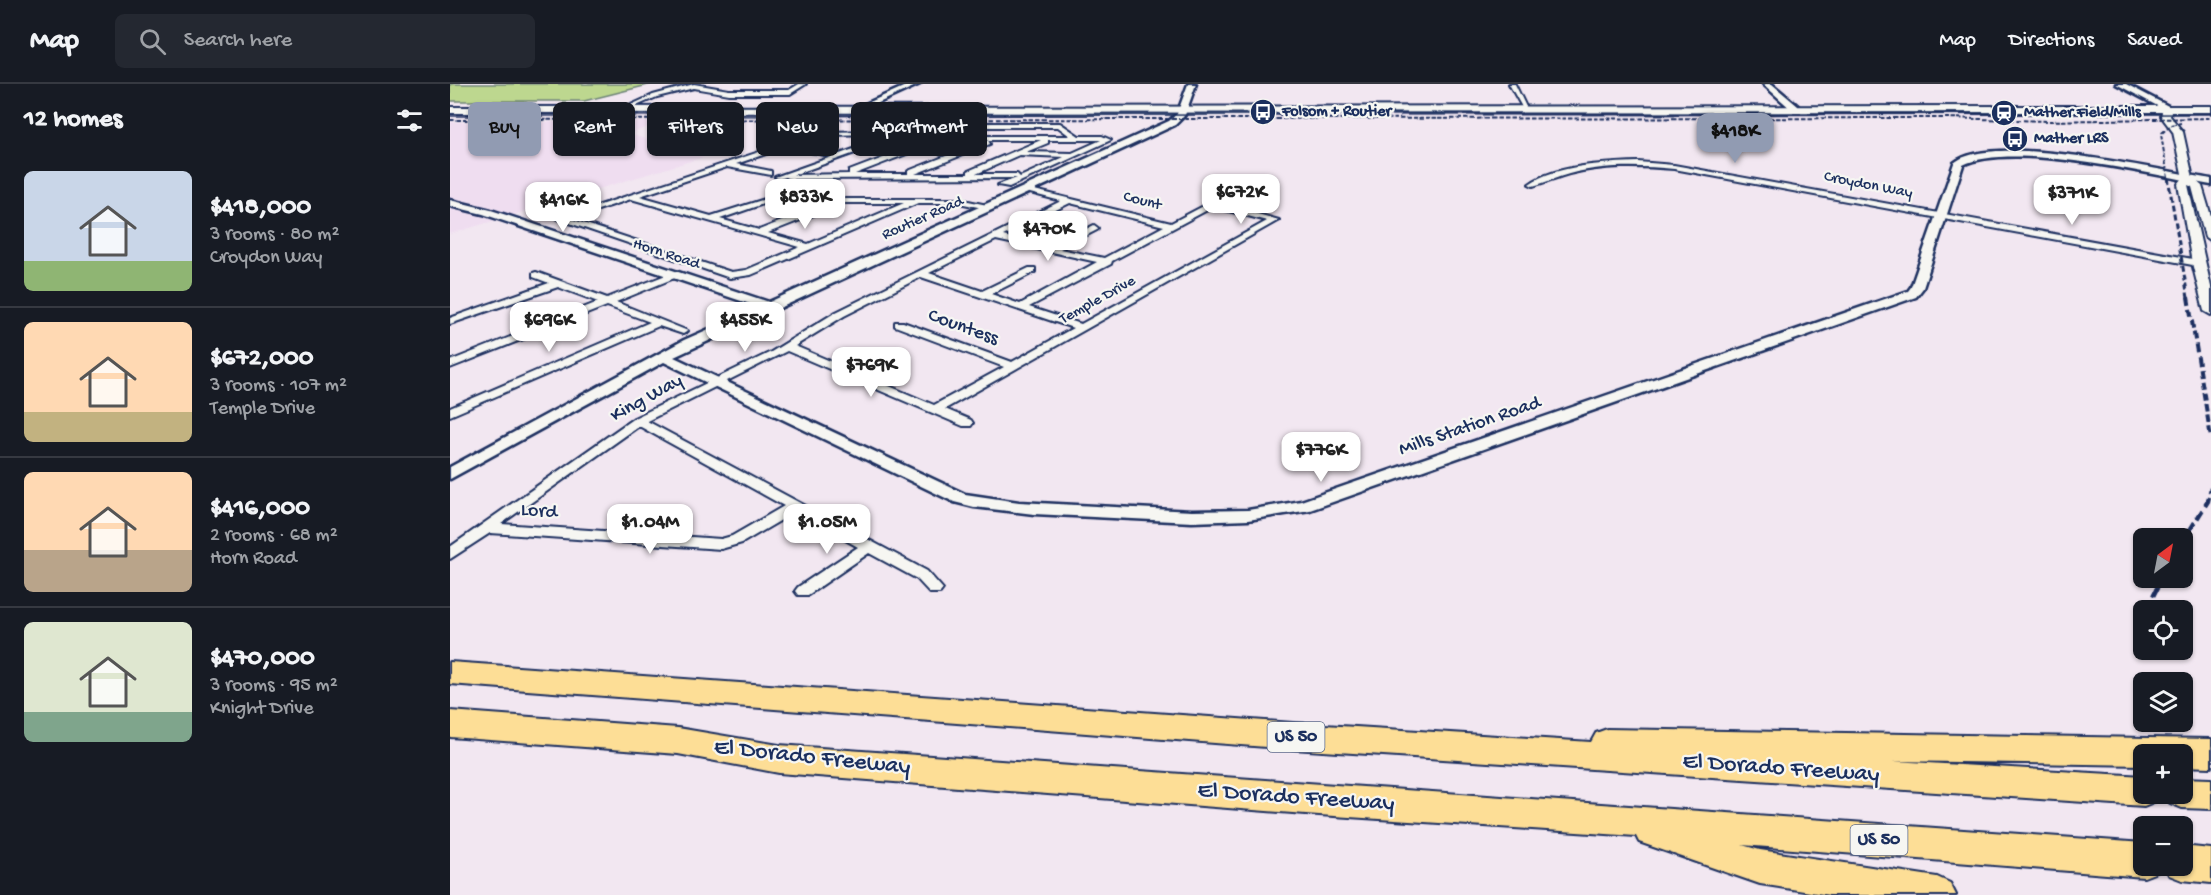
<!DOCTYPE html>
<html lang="en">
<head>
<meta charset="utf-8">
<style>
	body { margin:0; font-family:"Gochi Hand",sans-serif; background:#242831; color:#f1f3f6; height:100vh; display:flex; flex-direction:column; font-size:22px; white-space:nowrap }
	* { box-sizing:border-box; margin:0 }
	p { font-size:20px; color:#9ea1a6 }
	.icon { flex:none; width:33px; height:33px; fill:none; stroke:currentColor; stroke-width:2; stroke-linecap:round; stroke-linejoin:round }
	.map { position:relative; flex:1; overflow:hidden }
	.drawer { display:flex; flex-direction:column; background:#171b24; width:450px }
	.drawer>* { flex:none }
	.banner { position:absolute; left:18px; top:18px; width:570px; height:54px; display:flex; gap:12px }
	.needle { width:39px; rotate:32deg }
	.fabs { position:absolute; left:1683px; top:444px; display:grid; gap:12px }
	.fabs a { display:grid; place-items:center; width:60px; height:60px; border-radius:9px; background:#171b24; box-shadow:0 2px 4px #0004; font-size:30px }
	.price { position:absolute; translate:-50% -51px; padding:0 14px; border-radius:12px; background:#fff; color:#222; font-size:20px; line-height:39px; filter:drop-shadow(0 2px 3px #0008) }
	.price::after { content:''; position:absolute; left:50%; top:36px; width:18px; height:14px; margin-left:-9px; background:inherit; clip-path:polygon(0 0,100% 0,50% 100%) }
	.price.selected { background:#919bb2; color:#111 }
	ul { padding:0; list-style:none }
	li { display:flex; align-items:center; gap:18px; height:150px; padding:0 24px }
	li+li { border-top:2px solid #363941 }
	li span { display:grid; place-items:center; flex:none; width:168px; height:120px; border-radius:9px; color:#555 }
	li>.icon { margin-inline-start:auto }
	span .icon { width:72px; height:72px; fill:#fffc; stroke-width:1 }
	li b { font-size:26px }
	h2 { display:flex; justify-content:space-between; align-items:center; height:72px; padding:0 24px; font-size:26px }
	.pill { padding:0 21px; border-radius:9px; background:#171b24; box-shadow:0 2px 4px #0004; font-size:21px; line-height:54px }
	.pill.selected { background:#919bb2; color:#111 }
	header { display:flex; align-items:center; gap:36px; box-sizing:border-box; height:84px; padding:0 30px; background:#171b24; border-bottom:2px solid #363941 }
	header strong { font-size:28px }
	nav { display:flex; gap:33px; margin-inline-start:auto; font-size:21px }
	.search { width:420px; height:54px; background:#242831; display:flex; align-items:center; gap:15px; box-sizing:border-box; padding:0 21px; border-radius:9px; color:#9ea1a6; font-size:22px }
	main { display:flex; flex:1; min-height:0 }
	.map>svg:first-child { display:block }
	.built { fill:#efddf0 }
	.green { fill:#bdd78f; stroke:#6c8376; stroke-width:1.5 }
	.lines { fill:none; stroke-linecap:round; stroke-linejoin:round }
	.minor-casing { stroke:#1b2f5e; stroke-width:4 }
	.tertiary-casing { stroke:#1b2f5e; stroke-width:5 }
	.secondary-casing { stroke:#1b2f5e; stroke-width:4 }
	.motorway-casing { stroke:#1b2f5e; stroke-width:4 }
	.minor { fill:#f6f6f2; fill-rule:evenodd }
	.tertiary { fill:#f6f6f2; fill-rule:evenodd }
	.secondary { fill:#f6f6f2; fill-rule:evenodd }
	.motorway { fill:#fdde96; fill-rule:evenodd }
	.tram { stroke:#1b2f5e; stroke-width:1.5 }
	.rail-far3 { stroke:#1b2f5e; stroke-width:2; stroke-dasharray:4.5 2; stroke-linecap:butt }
	.rail-far2 { stroke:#1b2f5e; stroke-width:3; stroke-dasharray:6 3; stroke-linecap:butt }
	.rail-far1 { stroke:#1b2f5e; stroke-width:4; stroke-dasharray:8 4; stroke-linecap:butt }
	.rail { stroke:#1b2f5e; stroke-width:4.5; stroke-dasharray:10 4.5; stroke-linecap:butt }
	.labels { text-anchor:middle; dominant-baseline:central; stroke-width:4.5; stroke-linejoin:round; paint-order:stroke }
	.far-poi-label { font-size:16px; font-weight:bold; fill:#1b2f5e; stroke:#f6f6f2; text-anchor:start }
	.far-street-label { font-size:16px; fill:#1b2f5e; stroke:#f6f6f2 }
	.shield { fill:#f6f6f2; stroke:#5d6b8a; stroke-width:1.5 }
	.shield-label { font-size:18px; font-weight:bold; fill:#1b2f5e }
	.street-label { font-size:20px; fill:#1b2f5e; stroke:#f6f6f2 }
	.near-street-label { font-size:24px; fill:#1b2f5e; stroke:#f6f6f2 }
</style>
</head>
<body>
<header>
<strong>Map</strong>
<div class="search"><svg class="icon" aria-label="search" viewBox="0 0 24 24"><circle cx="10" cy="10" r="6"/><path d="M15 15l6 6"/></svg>Search here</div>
<nav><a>Map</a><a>Directions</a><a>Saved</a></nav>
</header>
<main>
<section class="drawer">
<h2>12 homes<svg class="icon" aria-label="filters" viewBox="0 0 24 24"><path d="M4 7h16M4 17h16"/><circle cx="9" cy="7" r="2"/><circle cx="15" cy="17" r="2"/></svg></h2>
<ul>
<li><span style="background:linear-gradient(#c9d6e8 75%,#8fb573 0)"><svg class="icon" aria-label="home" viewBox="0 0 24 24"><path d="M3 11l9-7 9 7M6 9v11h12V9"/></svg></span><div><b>$418,000</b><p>3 rooms · 80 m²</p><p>Croydon Way</p></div></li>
<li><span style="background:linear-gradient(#ffd9b3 75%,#c2b280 0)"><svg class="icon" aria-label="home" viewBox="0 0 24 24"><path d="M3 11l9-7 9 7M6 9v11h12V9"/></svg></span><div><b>$672,000</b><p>3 rooms · 107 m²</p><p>Temple Drive</p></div></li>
<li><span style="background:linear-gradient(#ffd9b3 65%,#b9a48a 0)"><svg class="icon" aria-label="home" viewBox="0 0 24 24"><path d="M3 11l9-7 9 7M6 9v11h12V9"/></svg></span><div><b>$416,000</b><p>2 rooms · 68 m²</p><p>Horn Road</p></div></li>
<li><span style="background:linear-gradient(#dfe7d0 75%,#7fa58c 0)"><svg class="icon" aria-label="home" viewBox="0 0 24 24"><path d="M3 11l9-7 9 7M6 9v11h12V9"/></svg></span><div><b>$470,000</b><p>3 rooms · 95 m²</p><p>Knight Drive</p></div></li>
</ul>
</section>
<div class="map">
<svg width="1761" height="811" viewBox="0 0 1761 811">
	<rect width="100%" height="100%" fill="#f2e7f1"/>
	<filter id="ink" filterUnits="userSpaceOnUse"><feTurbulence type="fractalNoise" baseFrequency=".0167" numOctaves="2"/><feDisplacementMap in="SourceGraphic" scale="12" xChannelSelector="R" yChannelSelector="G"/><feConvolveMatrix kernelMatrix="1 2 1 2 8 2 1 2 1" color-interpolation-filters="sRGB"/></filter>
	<g filter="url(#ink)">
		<!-- built -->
		<path class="built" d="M0 38H212L179 50 254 73 0 150Z"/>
		<!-- green -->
		<path class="green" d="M0 0H202L134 17H0Z"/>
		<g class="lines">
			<!-- minor casing -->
			<g class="minor-casing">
				<path id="minor" d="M244 0 279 6H339L349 0H356L340 10H279L244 4 207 13 177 26 172 25 203 11Z
					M1059 0H1065L1077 25H1073Z
					M477 39H610L629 52H652L661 56 559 103 548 101 567 94 340 95 336 93 329 95 325 93ZM478 43H485L488 53 399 87V90L343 91ZM492 43H608L620 52H495ZM493 56H536L458 87V90H405ZM538 56H591L518 87V90H465L540 60ZM598 56H651L622 69 576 68 598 59ZM569 71 614 73 570 93 567 90H526Z
					M437 47 439 48V50L372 51 345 60 382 68V72H379L337 63 286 80 321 87V91L277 83 190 112 261 132 315 115H509L542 122V126L509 119H468L301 191 280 194 108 135 369 48ZM181 115 350 163 296 186 281 188 121 135ZM316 119H377L309 146 270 135ZM387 119H454L358 160 318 149 386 122Z
					M1188 78 1224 81 1748 176 1753 179 1748 182 1224 85C1189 82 1154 81 1119 90 1107 93 1095 99 1083 102L1079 100C1105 81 1156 79 1188 78Z
					M576 104 721 139 784 106H787V110L769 119 829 136 495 325 521 336 523 339 521 342H513L337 267 197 337 477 487 493 505 490 509H480L467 495 419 469 358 511H348L345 507 348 503 408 463 345 428 292 459 271 465 40 449 0 475V463L184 334 321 268 386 228 611 117 576 108ZM620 119 714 142 654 174 610 165 647 146 648 144 644 141 601 163 553 152ZM763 123 817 137 631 240 579 223 661 180 662 177ZM546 156 647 178 570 220 541 210 585 188V184H579L532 207 479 189ZM471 193 623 244 562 278 453 238H445V242L554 283 484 321 345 262 394 232ZM189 342 334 422 282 452 271 455 51 440Z
					M86 188 157 214 221 189H227V193L166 218 238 247 233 250 209 242 0 332V324L200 238 157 222 0 284V277L148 218 108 203 0 240V234L99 199 83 193V189Z"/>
			</g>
			<!-- tertiary casing -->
			<g class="tertiary-casing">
				<path id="tertiary" d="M460 0H470L411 27 404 25Z
					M738 0H746L735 31 725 41 224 273 515 410 569 418 742 427 798 426 851 417 1458 207 1461 203 1504 79C1541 47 1711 87 1761 95V101C1704 91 1563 57 1513 81L1473 204 1466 213 860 426 798 436 742 438 584 430 524 423 504 418 214 278 0 395V383L234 256 309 223 33 130 0 122V116L41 126 319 218 719 37 727 30Z
					M1313 0H1322L1348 22V26H1342Z
					M1666 0H1676L1722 24 1715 26Z"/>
			</g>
			<!-- secondary casing -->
			<g class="secondary-casing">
				<path id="secondary" d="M1721 22H1761V28H1721L1720 32 1733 48 1743 94 1752 102 1761 132V157L1755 153 1742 103 1738 101 1761 203V231L1754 227 1742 179 1728 100 1733 94 1723 48 1711 32 1712 28 0 29V23Z"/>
			</g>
			<!-- motorway casing -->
			<g class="motorway-casing">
				<path id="motorway" d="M0 578 843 639 1141 658 1146 649 1157 645 1761 655V683L1732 682V670H1694V681L1443 677 1694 692V710H1710L1706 717 1694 722 843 665 0 600Z
					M0 627 228 644 329 661 1694 759V782H1710L1707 788 1694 793 1292 761 1310 766 1487 793 1500 799 1506 811H1379L1310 800 1189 758 1186 752 869 731 329 689 228 670 0 653Z
					M1732 694 1761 695V725L1732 724 1720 719 1715 710H1732Z
					M1732 762 1761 765V799L1732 796 1719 791 1715 782H1732Z"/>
			</g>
			<!-- minor -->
			<use href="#minor" class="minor"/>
			<!-- tertiary -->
			<use href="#tertiary" class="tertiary"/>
			<!-- secondary -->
			<use href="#secondary" class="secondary"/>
			<!-- motorway -->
			<use href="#motorway" class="motorway"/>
			<!-- tram -->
			<path class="tram" d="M0 32 1761 30"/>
			<!-- rail-far3 -->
			<path class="rail-far3" d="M0 36 1496 34 1597 37 1761 34
				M1718 94 1711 50 1721 41 1731 39"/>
			<!-- rail-far2 -->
			<path class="rail-far2" d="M1718 93 1738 214"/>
			<!-- rail-far1 -->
			<path class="rail-far1" d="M1738 213 1761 354"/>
			<!-- rail -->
			<path class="rail" d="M1732 459 1758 417 1761 404
				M1701 526 1703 512 1712 494"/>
		</g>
	</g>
	<!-- icons -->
	<defs>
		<g id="bus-disc" transform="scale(1.35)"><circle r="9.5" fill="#1b2f5e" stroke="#f6f6f2"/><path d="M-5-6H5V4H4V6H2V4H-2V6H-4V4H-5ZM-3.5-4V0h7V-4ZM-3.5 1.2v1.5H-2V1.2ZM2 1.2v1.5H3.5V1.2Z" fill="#fff"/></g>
		<g id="station-disc" transform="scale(1.35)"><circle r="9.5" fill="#1b2f5e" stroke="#f6f6f2"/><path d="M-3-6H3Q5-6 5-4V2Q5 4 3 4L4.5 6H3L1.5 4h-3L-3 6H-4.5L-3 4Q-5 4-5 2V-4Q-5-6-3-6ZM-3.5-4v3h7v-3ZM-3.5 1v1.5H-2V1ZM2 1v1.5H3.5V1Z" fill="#fff"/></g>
	</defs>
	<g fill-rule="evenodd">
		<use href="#bus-disc" x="813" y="28"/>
		<use href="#station-disc" x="1554" y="29"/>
		<use href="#bus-disc" x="1565" y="55"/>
	</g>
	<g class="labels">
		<!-- far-poi labels -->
		<g class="far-poi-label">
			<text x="832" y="28">Folsom + Routier</text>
			<text x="1574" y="29">Mather Field/Mills</text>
			<text x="1584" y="55">Mather LRS</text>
		</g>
		<!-- far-street labels -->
		<g class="far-street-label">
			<text transform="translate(1418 102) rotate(11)">Croydon Way</text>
			<text transform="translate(692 118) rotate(14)">Count</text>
			<text transform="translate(473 135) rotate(-24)">Routier Road</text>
			<text transform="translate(216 171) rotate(18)">Horn Road</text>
			<text transform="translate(648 217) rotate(-29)">Temple Drive</text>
		</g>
		<!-- shield labels -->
		<g class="shield">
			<rect x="817.5" y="638" width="57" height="30" rx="4.5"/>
			<rect x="1400.5" y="741" width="57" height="30" rx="4.5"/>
		</g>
		<g class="shield-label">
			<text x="846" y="653">US 50</text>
			<text x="1429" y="756">US 50</text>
		</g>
		<!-- street labels -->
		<g class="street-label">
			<text transform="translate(513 244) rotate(20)">Countess</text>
			<text transform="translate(197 315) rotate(-29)">King Way</text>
			<text transform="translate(1020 343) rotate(-19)">Mills Station Road</text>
			<text transform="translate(89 428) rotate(4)">Lord</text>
		</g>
		<!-- near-street labels -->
		<g class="near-street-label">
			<text transform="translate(362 674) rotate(6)">El Dorado Freeway</text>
			<text transform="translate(1331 685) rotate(4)">El Dorado Freeway</text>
			<text transform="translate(846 714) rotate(4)">El Dorado Freeway</text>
		</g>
	</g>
</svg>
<div class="fabs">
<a><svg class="needle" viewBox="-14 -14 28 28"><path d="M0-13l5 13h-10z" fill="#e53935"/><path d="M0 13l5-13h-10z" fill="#9ea1a6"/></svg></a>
<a><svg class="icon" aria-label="locate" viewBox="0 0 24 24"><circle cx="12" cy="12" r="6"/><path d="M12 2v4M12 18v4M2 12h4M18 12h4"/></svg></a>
<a><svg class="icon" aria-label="layers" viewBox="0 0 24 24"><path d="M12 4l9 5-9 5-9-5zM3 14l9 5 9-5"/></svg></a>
<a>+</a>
<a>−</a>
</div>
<b class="price selected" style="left:1285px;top:80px">$418K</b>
<b class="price" style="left:791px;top:141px">$672K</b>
<b class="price" style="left:1622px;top:142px">$371K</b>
<b class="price" style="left:355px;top:146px">$833K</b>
<b class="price" style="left:113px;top:149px">$416K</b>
<b class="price" style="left:598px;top:178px">$470K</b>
<b class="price" style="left:99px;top:269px">$696K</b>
<b class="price" style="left:295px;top:269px">$455K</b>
<b class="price" style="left:421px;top:314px">$769K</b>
<b class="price" style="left:871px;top:399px">$776K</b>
<b class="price" style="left:200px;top:471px">$1.04M</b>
<b class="price" style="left:377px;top:471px">$1.05M</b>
<div class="banner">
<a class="pill selected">Buy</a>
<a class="pill">Rent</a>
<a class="pill">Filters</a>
<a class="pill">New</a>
<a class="pill">Apartment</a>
</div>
</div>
</main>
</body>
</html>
